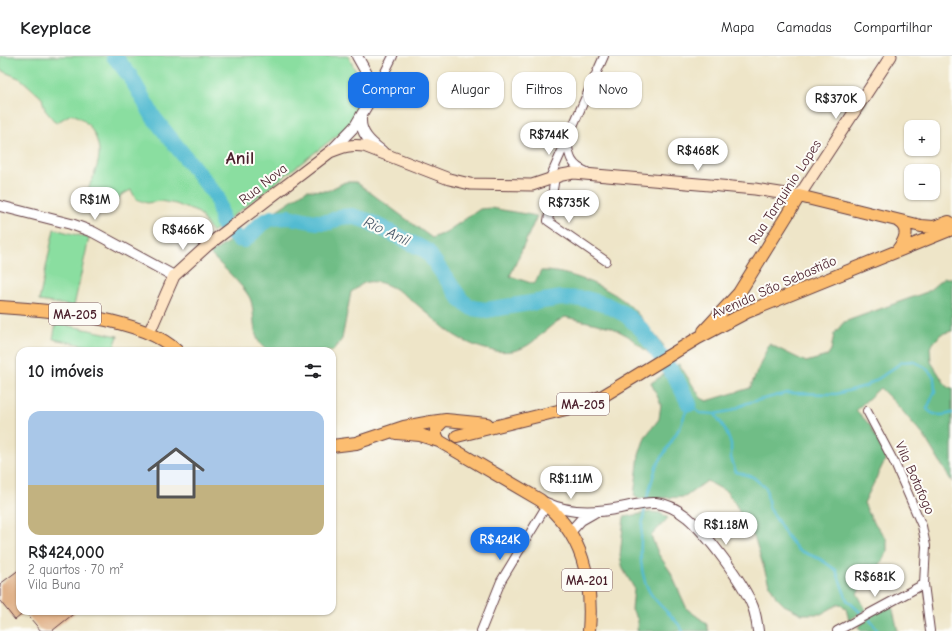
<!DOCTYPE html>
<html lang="pt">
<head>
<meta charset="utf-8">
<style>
	body { margin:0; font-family:"Comic Neue",sans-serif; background:#f6f6f6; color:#202124; height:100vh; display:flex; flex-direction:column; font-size:15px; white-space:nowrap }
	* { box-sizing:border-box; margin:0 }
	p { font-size:13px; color:#757577 }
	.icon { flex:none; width:22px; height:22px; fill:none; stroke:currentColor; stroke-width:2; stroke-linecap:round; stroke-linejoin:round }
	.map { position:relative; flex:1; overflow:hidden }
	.sheet { position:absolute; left:16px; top:291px; width:320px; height:268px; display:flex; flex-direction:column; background:#fff; border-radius:12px; box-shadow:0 1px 3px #0004 }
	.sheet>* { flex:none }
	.banner { position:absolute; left:348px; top:16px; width:380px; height:36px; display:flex; gap:8px }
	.buttons { position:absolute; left:904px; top:64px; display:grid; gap:8px }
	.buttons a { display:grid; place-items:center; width:36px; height:36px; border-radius:8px; background:#fff; box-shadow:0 1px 3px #0004; font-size:20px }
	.price { position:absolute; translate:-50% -34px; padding:0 9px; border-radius:14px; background:#fff; color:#222; font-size:13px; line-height:26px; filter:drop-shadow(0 1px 2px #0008) }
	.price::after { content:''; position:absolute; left:50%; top:24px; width:12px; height:9px; margin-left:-6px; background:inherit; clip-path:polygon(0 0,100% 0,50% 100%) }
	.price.on { background:#1a73e8; color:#fff }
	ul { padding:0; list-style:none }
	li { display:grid; align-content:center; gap:8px; height:212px; padding:0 12px }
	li+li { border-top:1px solid #e0e0e0 }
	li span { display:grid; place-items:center; height:124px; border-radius:12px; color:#555 }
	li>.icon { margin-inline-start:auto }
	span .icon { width:72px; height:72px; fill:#fffc; stroke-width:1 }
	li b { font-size:17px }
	h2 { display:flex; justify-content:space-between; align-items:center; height:48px; padding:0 12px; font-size:17px }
	.pill { padding:0 14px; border-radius:12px; background:#fff; box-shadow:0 1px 3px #0004; font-size:14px; line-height:36px }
	.pill.on { background:#1a73e8; color:#fff }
	header { display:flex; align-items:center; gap:24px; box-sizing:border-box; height:56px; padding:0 20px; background:#fff; border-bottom:1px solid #e0e0e0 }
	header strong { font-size:19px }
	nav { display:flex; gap:22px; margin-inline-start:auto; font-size:14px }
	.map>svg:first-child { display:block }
	.green { fill:#8adea0; stroke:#6a7e66 }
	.forest { fill:#6fbd86; stroke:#5c6e58 }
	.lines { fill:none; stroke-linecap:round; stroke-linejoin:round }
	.stream { stroke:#53bbd1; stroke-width:2.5 }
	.river { stroke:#53bbd1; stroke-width:16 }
	.building { fill:#e1b38b }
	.minor-casing { stroke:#633d43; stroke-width:10 }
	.tertiary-casing { stroke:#633d43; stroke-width:12 }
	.secondary-casing { stroke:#633d43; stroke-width:13 }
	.primary-casing { stroke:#633d43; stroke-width:14 }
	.minor { stroke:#fff; stroke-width:8 }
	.tertiary { stroke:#fff; stroke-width:10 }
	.secondary { stroke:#fee5c5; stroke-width:11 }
	.primary { stroke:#fcbd6f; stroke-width:12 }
	.labels { text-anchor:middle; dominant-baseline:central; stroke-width:4; stroke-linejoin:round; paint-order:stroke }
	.shield { fill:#fdfcf7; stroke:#806168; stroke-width:1 }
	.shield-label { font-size:13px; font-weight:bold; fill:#4a1f2b }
	.street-label { font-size:14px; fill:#4a1f2b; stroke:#fdfcf7 }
	.water-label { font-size:15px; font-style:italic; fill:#4e5d6d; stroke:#fdfcf7 }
	.district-label { font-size:18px; font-weight:bold; fill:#4a1f2b; stroke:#fdfcf7 }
</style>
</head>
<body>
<header>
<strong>Keyplace</strong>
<nav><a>Mapa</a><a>Camadas</a><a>Compartilhar</a></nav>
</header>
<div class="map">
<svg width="952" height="575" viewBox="0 0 952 575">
	<rect width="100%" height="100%" fill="#fdfcf7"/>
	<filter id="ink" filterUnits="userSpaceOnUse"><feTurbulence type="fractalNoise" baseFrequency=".025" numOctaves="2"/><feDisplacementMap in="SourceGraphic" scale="8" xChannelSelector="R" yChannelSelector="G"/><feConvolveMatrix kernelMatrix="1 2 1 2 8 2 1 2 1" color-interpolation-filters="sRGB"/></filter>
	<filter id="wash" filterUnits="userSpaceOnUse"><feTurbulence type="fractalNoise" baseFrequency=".012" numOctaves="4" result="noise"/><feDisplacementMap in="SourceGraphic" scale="16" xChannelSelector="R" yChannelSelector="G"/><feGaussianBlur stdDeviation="0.9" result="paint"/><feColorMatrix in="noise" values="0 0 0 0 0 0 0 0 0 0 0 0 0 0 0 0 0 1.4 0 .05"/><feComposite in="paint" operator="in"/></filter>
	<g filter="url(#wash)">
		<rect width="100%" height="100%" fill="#eee5c8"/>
		<!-- green -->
		<path class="green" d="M0 0H348L364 31 354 60 344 74 212 176 199 157 176 148 160 145 147 147 136 143 131 134 121 139 114 151 86 139C90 127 98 112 99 100 100 82 88 62 71 58L56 67 45 54 42 42 21 23 0 14Z
			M54 173 89 182 74 250 39 245Z
			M56 267 118 280 113 295 53 283Z"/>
		<!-- forest -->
		<path class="forest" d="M345 126H356L432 182 446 176 480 153 491 152 537 160 510 220 534 228 541 215C567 214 608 231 628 248 641 260 652 276 664 290L651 299 628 280 611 271 565 261C560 264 554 267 550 271 538 280 529 293 512 295 492 298 470 289 454 279 431 264 392 217 364 227 360 229 355 234 351 236L342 283 333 295H269C250 286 256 262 251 245 248 234 220 208 210 198L307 134 327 135Z
			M944 222H952V275L941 278 930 291 931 306 947 331 952 333V426L924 380 898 350 880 332 856 354 870 369 886 402 864 447 871 462 887 484V496L877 514 857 537 866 554 849 564 846 553 841 548 837 549 821 558H802L784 549 776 541 768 525 755 483 745 468 736 449 727 436 707 425 685 441 639 443 634 440 639 399 645 381 659 363 661 348 651 327 679 308 701 342 707 345 750 332 769 288 806 306 827 300 831 294 834 278 844 266 927 236Z
			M651 456 660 457 668 462 651 480 659 499 670 515 687 553 706 567 709 575H637L638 564 632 554 634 532 623 513 620 500 624 461Z
			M892 550 898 575H861L858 571 874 557Z"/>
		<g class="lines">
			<!-- stream -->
			<path class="stream" d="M715 358 725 373 731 388V402L736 416 753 421 766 432 769 451 786 479 798 494 820 503 836 514 847 544 861 557
				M646 445 656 411 680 371 689 348 700 357 715 358 730 355 747 347 787 337 836 338 866 330 881 321 902 306 913 305 925 311 934 321 935 335 927 353C933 360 943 360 952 357
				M645 450C641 476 636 511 649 535 658 551 675 560 683 575
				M870 564 878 575"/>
			<!-- river -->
			<path class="river" d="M114 0 130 20 154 62 217 141 223 169 238 183 244 184 248 181 262 167 272 162 289 161 316 166H330L340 161 352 160 368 165 427 195 462 245 472 252 486 254 562 242 586 243 607 249 626 259 642 274 676 322 689 348"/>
		</g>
		<g id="blocks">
			<!-- building -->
			<path class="building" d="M20 513V555H77L52 575H41L25 556 15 564 0 545V528Z"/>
		</g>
	</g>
	<g filter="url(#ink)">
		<use href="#blocks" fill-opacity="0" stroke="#633d43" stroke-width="1"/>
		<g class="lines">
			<!-- minor casing -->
			<g class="minor-casing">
				<path id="minor" d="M376 34 393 0
					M567 85C569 101 571 110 587 116
					M555 121 548 165 606 205
					M549 124 604 0
					M867 355 895 408 922 470 926 490 924 528 930 575
					M481 575 501 525 547 449
					M837 575 924 528"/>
			</g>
			<!-- tertiary casing -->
			<g class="tertiary-casing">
				<path id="tertiary" d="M361 62C360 77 370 86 382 95
					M330 96 355 70 376 34 357 0
					M0 150 71 168 93 176 174 220
					M546 447C569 458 595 457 620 452 632 450 644 446 656 447 667 448 678 454 687 461 707 478 743 526 753 551 756 559 757 567 758 575
					M571 475 581 464 595 456"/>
			</g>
			<!-- secondary casing -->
			<g class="secondary-casing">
				<path id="secondary" d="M149 277 174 220 208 189 330 96C342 91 351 88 364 90L449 123 470 128 532 129 562 119 573 117 755 133 799 140 891 0"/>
			</g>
			<!-- primary casing -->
			<g class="primary-casing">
				<path id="primary" d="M897 195C905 185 911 173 898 165
					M0 251C48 254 142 261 177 295
					M704 275 739 237 799 140 921 170 934 171 949 166
					M443 365 436 372V379L439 385 540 444C583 477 593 523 589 575
					M396 377 420 379 439 385
					M457 380 574 351 603 340 698 282 747 256 952 173
					M332 390 356 387 404 371 431 366 446 364 487 368"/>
			</g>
			<!-- minor -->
			<use href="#minor" class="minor"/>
			<!-- tertiary -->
			<use href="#tertiary" class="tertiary"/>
			<!-- secondary -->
			<use href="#secondary" class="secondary"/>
			<!-- primary -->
			<use href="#primary" class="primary"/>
		</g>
	</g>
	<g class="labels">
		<!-- shield labels -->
		<g class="shield">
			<rect x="49" y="247" width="52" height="22" rx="3"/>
			<rect x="557" y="337" width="52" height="22" rx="3"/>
			<rect x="562" y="513" width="50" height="22" rx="3"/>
		</g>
		<g class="shield-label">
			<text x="75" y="258">MA-205</text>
			<text x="583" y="348">MA-205</text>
			<text x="587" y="524">MA-201</text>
		</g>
		<!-- street labels -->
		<g class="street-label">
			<text transform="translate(263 128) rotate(-38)">Rua Nova</text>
			<text transform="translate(785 136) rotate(-57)">Rua Tarquinio Lopes</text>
			<text transform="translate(774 231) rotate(-24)">Avenida São Sebastião</text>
			<text transform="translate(915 422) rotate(66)">Vila Botafogo</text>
		</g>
		<!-- water labels -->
		<g class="water-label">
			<text transform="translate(387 175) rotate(25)">Rio Anil</text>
		</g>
		<!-- district labels -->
		<g class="district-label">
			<text x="240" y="102">Anil</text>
		</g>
	</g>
</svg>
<div class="buttons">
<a>+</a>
<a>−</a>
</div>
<b class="price" style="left:836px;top:64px">R$370K</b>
<b class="price" style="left:549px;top:100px">R$744K</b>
<b class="price" style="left:698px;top:116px">R$468K</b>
<b class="price" style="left:95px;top:165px">R$1M</b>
<b class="price" style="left:569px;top:168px">R$735K</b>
<b class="price" style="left:183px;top:195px">R$466K</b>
<b class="price" style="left:571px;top:444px">R$1.11M</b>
<b class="price" style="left:726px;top:490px">R$1.18M</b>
<b class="price on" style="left:500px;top:505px">R$424K</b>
<b class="price" style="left:875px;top:542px">R$681K</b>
<div class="banner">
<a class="pill on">Comprar</a>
<a class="pill">Alugar</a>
<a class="pill">Filtros</a>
<a class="pill">Novo</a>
</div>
<section class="sheet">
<h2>10 imóveis<svg class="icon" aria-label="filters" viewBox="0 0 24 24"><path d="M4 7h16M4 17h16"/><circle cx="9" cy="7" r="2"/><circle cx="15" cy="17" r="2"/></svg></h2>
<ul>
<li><span style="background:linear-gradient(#a9c7e8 60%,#c2b280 0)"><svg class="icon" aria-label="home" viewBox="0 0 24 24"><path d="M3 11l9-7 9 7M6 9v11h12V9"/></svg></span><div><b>R$424,000</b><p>2 quartos · 70 m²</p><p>Vila Buna</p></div></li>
</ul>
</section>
</div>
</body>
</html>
